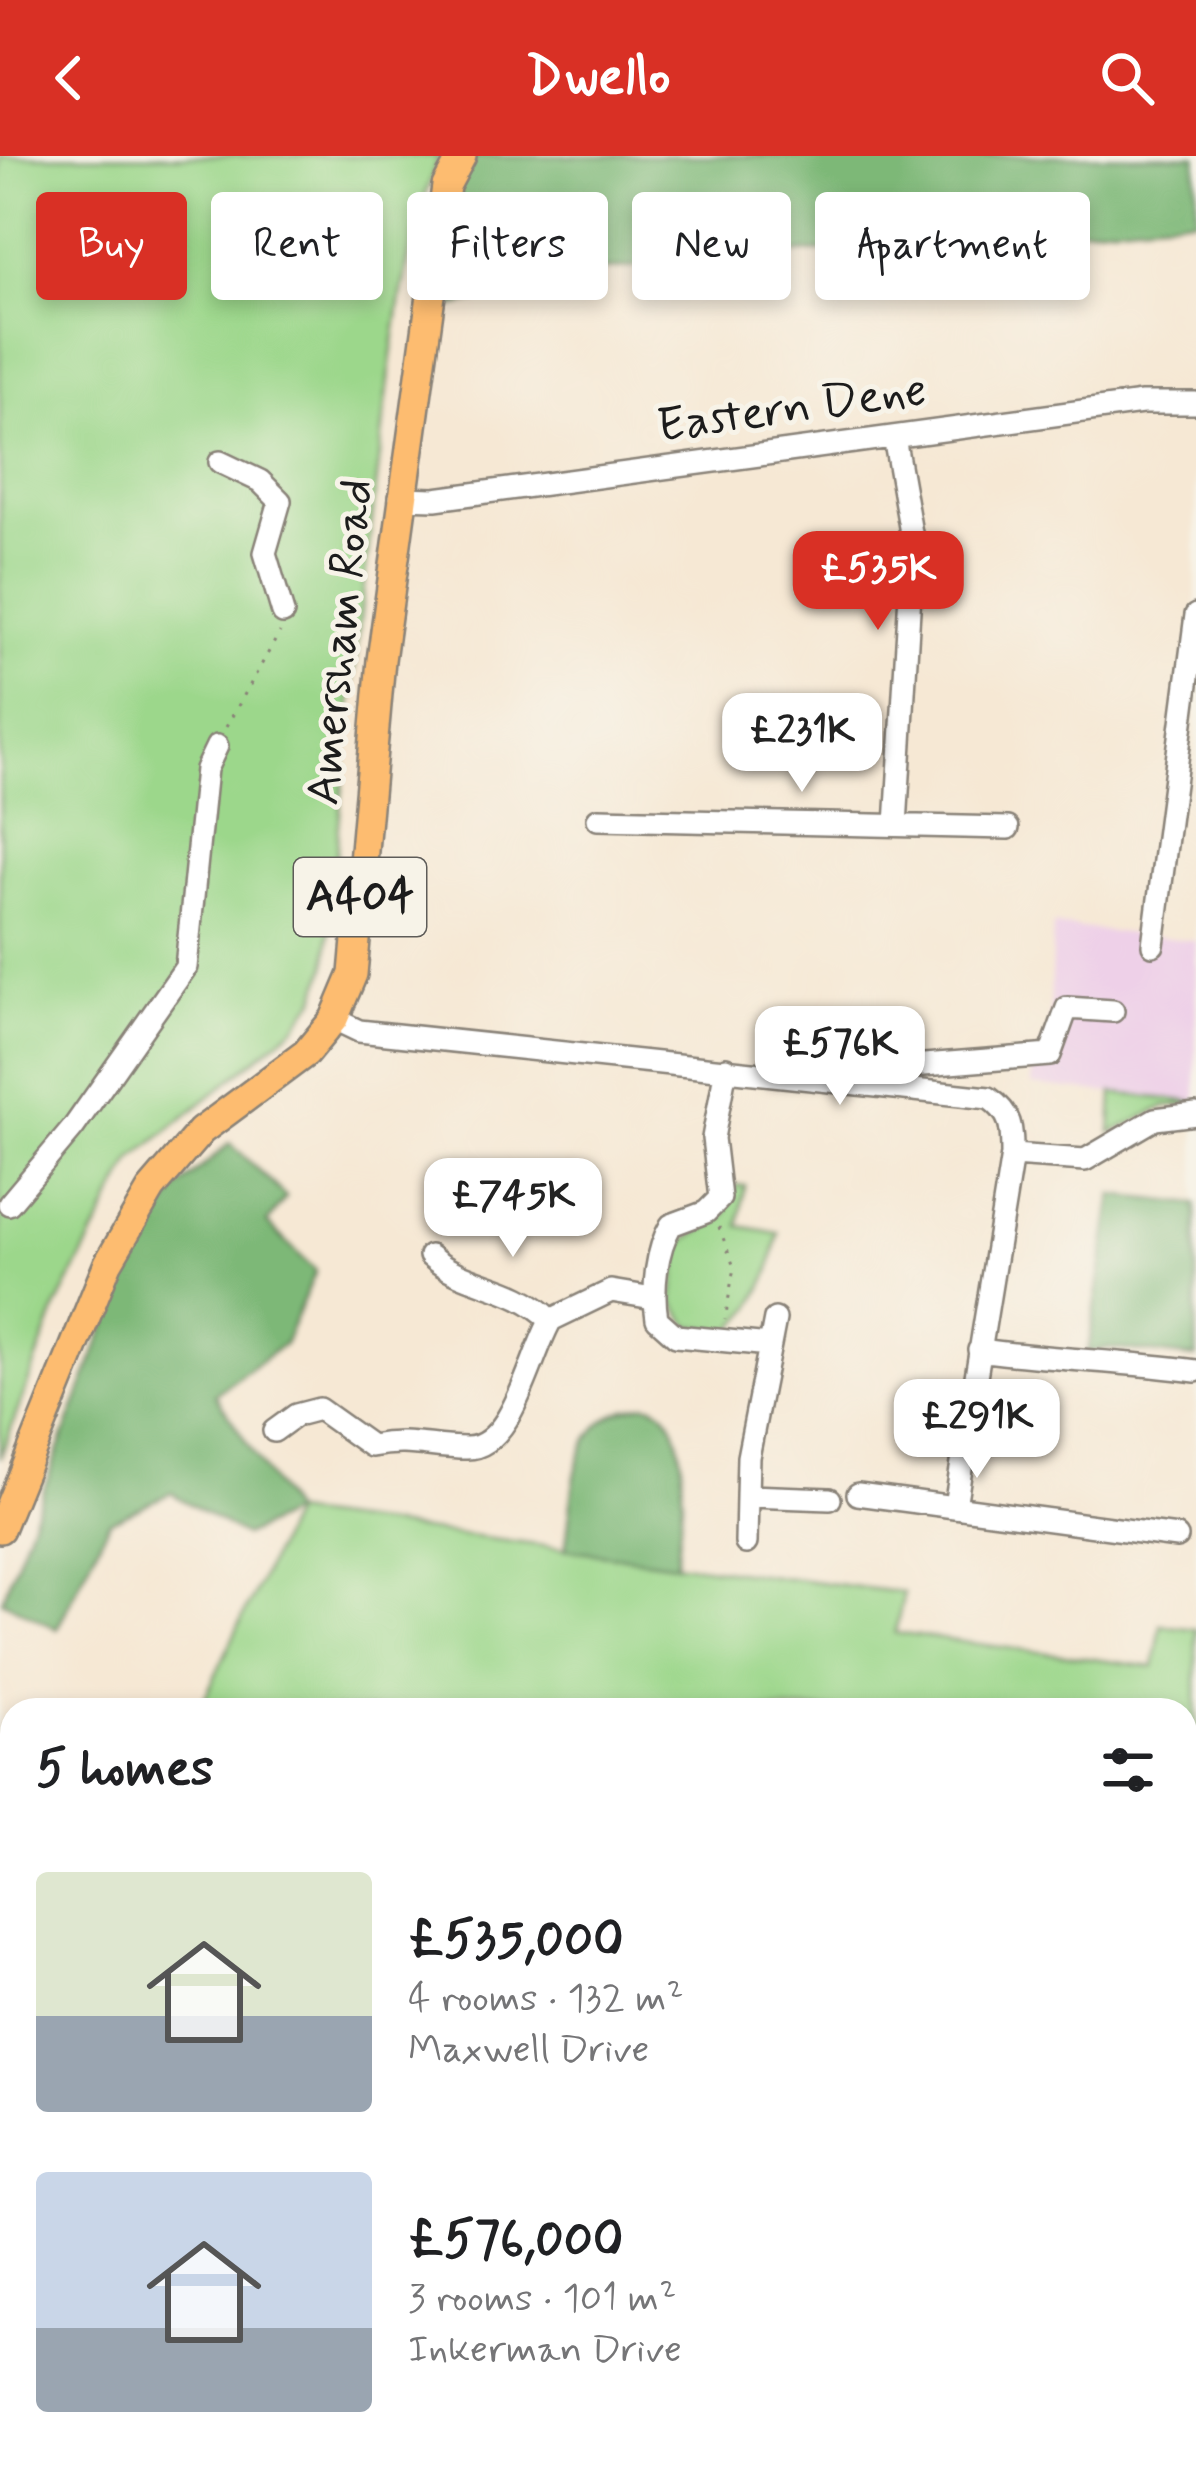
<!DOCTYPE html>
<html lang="en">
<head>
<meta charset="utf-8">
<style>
	body { margin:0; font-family:Mynerve,sans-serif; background:#f2f2f2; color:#202124; height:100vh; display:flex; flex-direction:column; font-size:45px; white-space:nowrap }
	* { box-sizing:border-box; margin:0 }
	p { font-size:39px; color:#757577 }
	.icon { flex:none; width:66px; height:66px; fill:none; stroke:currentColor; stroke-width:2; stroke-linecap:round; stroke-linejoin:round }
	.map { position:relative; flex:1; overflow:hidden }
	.panel { position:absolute; left:0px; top:1542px; width:1197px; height:771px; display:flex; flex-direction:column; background:#fff; border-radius:36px 36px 0 0; box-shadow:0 6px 18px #0003 }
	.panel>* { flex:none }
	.guide { position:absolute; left:36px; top:36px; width:1125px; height:108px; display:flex; gap:24px }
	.price { position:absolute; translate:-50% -102px; padding:0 27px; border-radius:24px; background:#fff; color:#222; font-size:39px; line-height:78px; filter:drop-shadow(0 3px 6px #0008) }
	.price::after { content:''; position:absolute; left:50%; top:72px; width:36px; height:27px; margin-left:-18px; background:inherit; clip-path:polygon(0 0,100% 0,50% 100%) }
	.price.selected { background:#d93025; color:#fff }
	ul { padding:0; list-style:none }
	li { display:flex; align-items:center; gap:36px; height:300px; padding:0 36px }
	li span { display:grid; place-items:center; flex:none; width:336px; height:240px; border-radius:12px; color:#555 }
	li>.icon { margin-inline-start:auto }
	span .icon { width:144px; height:144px; fill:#fffc; stroke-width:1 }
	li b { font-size:51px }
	h2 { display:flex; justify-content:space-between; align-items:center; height:144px; padding:0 36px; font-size:51px }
	.pill { padding:0 42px; border-radius:12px; background:#fff; box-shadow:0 6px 18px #0003; font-size:42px; line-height:108px }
	.pill.selected { background:#d93025; color:#fff }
	header { display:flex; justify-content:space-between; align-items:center; height:156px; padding:0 36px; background:#d93025; color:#fff; font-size:54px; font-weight:700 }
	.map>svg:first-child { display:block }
	.built { fill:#eed0e8 }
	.green { fill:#9cd78b; stroke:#5c7a54; stroke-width:3 }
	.forest { fill:#7db877; stroke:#4c6a4a; stroke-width:3 }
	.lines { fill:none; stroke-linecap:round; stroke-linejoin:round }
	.minor-casing { stroke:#898278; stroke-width:26 }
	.major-casing { stroke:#898278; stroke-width:32 }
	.path { stroke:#898278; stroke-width:3; stroke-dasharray:3 9; stroke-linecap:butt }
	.minor { stroke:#fff; stroke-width:21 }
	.major { stroke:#fdbc6f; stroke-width:27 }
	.labels { text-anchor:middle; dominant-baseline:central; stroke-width:10; stroke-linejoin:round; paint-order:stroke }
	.shield { fill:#f7f3e8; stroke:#5e5c59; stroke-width:3 }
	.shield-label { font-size:45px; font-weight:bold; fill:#1c1c1c }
	.street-label { font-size:48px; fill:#1c1c1c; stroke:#f7f3e8 }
</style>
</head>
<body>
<header><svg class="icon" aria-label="back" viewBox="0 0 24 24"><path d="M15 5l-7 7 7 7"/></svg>Dwello<svg class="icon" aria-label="search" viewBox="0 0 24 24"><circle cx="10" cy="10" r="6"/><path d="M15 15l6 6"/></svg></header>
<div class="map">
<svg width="1196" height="2312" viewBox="0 0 1196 2312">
	<rect width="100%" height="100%" fill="#f7f3e8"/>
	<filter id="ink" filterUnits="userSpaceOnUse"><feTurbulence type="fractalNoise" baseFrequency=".00833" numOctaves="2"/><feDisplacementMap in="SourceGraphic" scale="24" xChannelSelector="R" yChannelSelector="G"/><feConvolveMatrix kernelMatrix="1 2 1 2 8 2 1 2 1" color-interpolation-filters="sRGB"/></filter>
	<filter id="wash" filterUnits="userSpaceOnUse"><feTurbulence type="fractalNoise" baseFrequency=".004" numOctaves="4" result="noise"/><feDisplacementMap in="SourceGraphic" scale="48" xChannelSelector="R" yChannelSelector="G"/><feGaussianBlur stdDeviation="2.7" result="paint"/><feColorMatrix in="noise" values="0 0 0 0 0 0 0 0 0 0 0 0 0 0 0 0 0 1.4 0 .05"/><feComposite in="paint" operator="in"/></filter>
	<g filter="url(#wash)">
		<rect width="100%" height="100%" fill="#f6e8d4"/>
		<!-- built -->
		<path class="built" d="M1053 769 1196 785V946L1032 929 1033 910 1048 909Z"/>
		<!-- green -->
		<path class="green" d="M0 0H439C399 103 390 215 377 324 356 485 340 646 327 808L316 842 296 870 133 1003 57 1150 0 1302Z
			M1113 937 1196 946V948L1166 950 1111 977Z
			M736 1029 745 1030 739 1070 779 1077 769 1117 752 1152 731 1175 690 1170 673 1145 680 1088 725 1059Z
			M292 1357 904 1437 895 1477 1154 1511 1161 1469 1196 1473V1874L1185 1872V1554H199Z
			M0 2069 12 2071V2301H689L685 2312H0Z"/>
		<!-- forest -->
		<path class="forest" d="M476 0H1196V62L603 114 453 150 458 32Z
			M230 987 286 1041 267 1067 316 1115 284 1188 215 1238 292 1357 244 1380 171 1337 109 1366 57 1473 2 1444 125 1118 175 1035Z
			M1113 1039 1196 1048V1202L1108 1192 1088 1196Z
			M646 1248C700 1257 679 1369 676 1408L565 1393C576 1329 567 1259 646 1248Z
			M1185 1872 1196 1874V2126L1185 2160Z"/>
	</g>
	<g filter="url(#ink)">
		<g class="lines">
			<!-- minor casing -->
			<g class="minor-casing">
				<path id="minor" d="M894 281 913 388 896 669
					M220 306 260 325 280 345 265 397 283 457
					M400 342 435 343 1142 247H1196
					M598 663 1008 672
					M1153 789 1196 459
					M334 863 359 875 989 942C1012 958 1012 972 1012 999L955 1350
					M726 912 713 982 720 1042 706 1056 671 1069C656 1095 652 1133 657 1163L676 1180 770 1189 748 1301 747 1340 830 1343
					M883 928 899 911 1050 899 1067 852 1113 855
					M1012 999 1085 1004 1155 963 1196 958
					M9 1048 73 972 186 811 206 613 217 590
					M430 1100C466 1132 513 1126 551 1164
					M770 1189 775 1163
					M979 1194C1052 1204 1123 1205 1196 1215
					M274 1275 296 1259 319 1253 371 1290C410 1282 429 1292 466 1292 513 1293 530 1199 551 1164L611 1135 653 1142
					M858 1338 1177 1381
					M746 1387 747 1340
					M0 1824 12 1828
					M977 2301 978 2312"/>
			</g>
			<!-- major casing -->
			<g class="major-casing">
				<path id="major" d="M0 1373 108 1107 152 1032 201 975 306 897 334 863 353 818 381 504 446 30 462 0"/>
			</g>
			<!-- path -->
			<path class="path" d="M226 571 280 476
				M719 1071 734 1111 725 1164
				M794 2312 796 2307
				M870 2312 873 2301
				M875 2312 878 2301"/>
			<!-- minor -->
			<use href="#minor" class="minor"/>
			<!-- major -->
			<use href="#major" class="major"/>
		</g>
	</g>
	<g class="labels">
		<!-- shield labels -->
		<rect class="shield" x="294" y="702" width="132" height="78" rx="9"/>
		<g class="shield-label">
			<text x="360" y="741">A404</text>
		</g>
		<!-- street labels -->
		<g class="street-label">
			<text transform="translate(792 253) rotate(-8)">Eastern Dene</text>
			<text transform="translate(341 486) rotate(-84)">Amersham Road</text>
		</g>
	</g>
</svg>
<b class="price selected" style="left:878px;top:477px">£535K</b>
<b class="price" style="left:802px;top:639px">£231K</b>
<b class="price" style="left:840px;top:952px">£576K</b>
<b class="price" style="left:513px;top:1104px">£745K</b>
<b class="price" style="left:977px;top:1325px">£291K</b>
<div class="guide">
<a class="pill selected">Buy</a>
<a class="pill">Rent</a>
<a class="pill">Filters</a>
<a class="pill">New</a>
<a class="pill">Apartment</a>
</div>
<section class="panel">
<h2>5 homes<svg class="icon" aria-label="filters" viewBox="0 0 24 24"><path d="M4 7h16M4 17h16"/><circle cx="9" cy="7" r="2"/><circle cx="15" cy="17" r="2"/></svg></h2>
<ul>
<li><span style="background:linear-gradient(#dfe7d0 60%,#9aa5b1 0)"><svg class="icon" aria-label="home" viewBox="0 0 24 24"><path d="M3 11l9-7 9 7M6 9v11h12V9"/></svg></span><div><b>£535,000</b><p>4 rooms · 132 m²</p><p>Maxwell Drive</p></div></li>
<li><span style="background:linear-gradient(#c9d6e8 65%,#9aa5b1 0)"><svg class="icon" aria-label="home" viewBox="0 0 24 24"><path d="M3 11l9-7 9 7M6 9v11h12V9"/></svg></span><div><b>£576,000</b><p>3 rooms · 101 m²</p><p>Inkerman Drive</p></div></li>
</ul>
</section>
</div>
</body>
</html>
